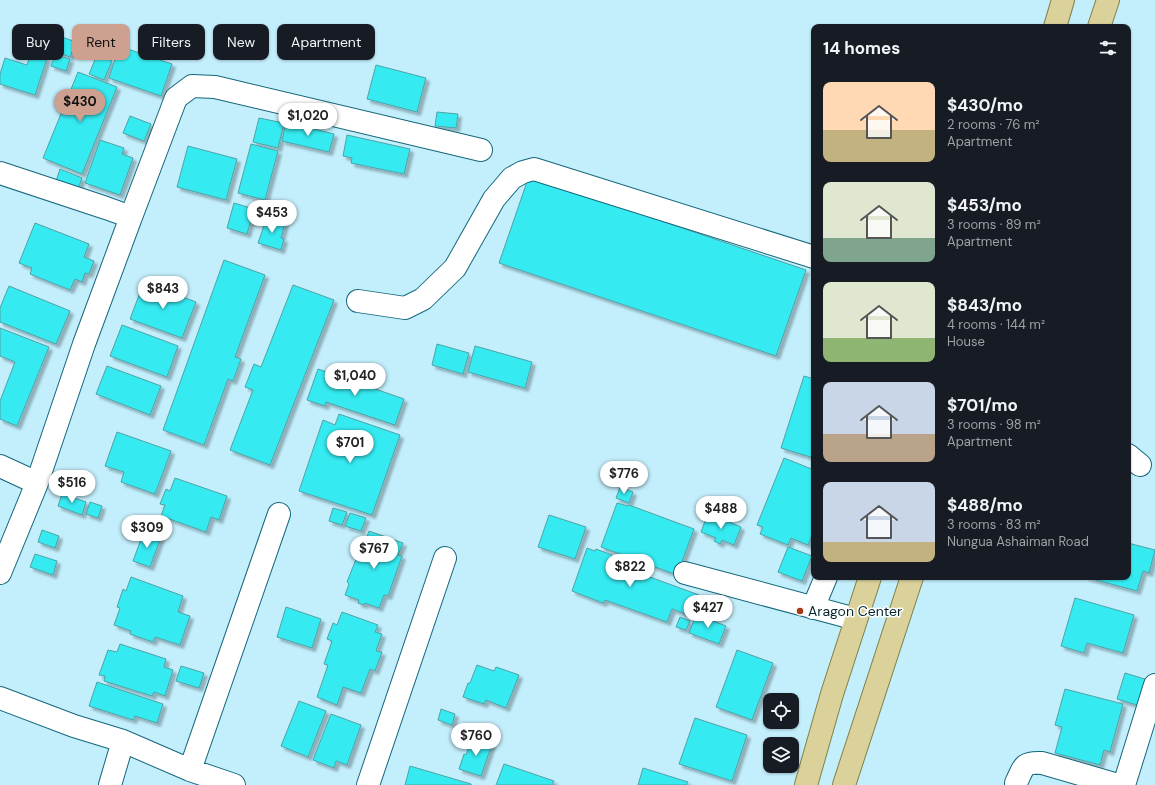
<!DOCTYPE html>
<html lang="en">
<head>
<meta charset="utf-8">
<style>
	body { margin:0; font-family:"DM Sans",sans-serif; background:#20242c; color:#f1f3f6; height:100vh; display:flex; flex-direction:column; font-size:15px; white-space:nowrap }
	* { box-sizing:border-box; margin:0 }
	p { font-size:13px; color:#9ea1a6 }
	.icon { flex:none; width:22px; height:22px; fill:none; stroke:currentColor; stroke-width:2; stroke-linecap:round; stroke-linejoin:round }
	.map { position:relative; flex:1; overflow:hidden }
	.drawer { position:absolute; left:811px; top:24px; width:320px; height:556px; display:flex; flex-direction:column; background:#171b24; border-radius:8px; box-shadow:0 1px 3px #0004 }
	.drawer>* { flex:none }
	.guide { position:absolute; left:12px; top:24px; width:380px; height:36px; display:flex; gap:8px }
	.fabs { position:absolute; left:763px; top:693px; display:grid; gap:8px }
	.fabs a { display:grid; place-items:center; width:36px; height:36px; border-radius:8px; background:#171b24; box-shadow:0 1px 3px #0004; font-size:20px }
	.price { position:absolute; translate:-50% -34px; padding:0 9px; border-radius:14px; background:#fff; color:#222; font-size:13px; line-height:26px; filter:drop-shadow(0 1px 2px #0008) }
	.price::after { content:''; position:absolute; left:50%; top:24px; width:12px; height:9px; margin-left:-6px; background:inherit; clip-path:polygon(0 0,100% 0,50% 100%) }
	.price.on { background:#cda090; color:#111 }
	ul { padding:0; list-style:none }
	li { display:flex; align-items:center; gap:12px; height:100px; padding:0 12px }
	li span { display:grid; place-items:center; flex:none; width:112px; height:80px; border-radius:8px; color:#555 }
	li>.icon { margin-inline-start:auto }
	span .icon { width:48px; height:48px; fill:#fffc; stroke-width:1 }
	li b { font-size:17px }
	h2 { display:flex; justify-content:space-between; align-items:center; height:48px; padding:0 12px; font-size:17px }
	.chip { padding:0 14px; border-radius:8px; background:#171b24; box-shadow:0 1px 3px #0004; font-size:14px; line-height:36px }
	.chip.on { background:#cda090; color:#111 }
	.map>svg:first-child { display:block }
	.building { fill:#35eaf1; stroke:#4fa2a5; filter:url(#shadow) }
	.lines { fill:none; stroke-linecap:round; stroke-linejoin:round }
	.minor-casing { stroke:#14677c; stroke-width:24 }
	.major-casing { stroke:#808148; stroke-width:24 }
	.minor { stroke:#fff; stroke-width:22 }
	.major { stroke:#dbd19a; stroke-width:22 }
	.poi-dot { fill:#a13b14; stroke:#fff; stroke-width:1.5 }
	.labels { text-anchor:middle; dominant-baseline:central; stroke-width:3; stroke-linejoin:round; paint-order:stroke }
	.poi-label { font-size:14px; fill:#05252e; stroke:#fff; text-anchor:start }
</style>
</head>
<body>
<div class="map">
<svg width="1155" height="785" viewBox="0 0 1155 785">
	<defs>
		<filter id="shadow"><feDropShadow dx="3.5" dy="3.5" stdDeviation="1" flood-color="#0004"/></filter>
	</defs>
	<rect width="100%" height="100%" fill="#c3eefc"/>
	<!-- building -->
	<path class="building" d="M59 36 76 42 70 57 54 51Z
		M119 46 172 64 161 96 109 78Z
		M31 52 47 58 35 95 0 84V74L5 58 27 65Z
		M55 55 70 59 66 71 51 66Z
		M97 55 112 61 104 80 89 74Z
		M376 65 426 78 417 112 367 99Z
		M78 72 117 87 82 174 43 158Z
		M437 112 458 114 456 128 435 126Z
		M130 116 151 124 144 141 123 133Z
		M259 118 284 123 278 148 253 142Z
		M286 122 334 134 329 152 282 141Z
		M347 135 410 149 404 174 351 163 352 158 343 156Z
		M100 140 124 148 122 154 133 158 120 195 85 183Z
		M251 144 278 151 265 200 238 193Z
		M188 146 237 159 226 200 177 187Z
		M60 169 82 178 78 189 56 181Z
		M529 176 806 270 776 356 499 263Z
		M234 203 254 209 247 234 227 228Z
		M267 217 285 223 281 238 284 239 281 250 258 243Z
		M35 223 89 244 84 257 94 261 89 274 85 273 82 282 75 279 70 290 30 274 32 268 19 263Z
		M224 260 265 275 235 357 241 359 233 381 228 379 204 445 163 430Z
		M144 282 196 302 182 338 130 319Z
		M293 285 334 300 270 465 230 450 253 390 245 387 254 364 261 367Z
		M9 286 70 311 56 344 0 322V308Z
		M122 325 178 346 167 377 110 356Z
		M0 328 49 347 17 426 0 419V401L15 362 0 356Z
		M437 344 469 353 463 374 432 365Z
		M475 346 532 362 525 388 468 372Z
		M107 366 161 386 150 415 96 394Z
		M318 369 404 399 395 425 326 402 325 406 307 400Z
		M804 376 814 379V458L781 448Z
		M339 414 400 435 372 515 299 491 323 420 335 425Z
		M117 432 171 451 155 494 121 482 124 472 105 466Z
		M784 458 814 470V530L808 545 791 538 788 545 760 534 763 527 757 525Z
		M175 478 227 496 219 520 211 517 206 532 161 516 165 505 160 504 166 489 170 491Z
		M620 487 633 492 629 503 616 498Z
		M62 494 86 502 82 515 58 506Z
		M90 502 102 506 98 518 86 514Z
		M617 503 628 506 629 505 694 529 677 575 601 547Z
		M333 508 347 512 342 525 329 521Z
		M350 513 366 518 361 531 345 526Z
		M708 513 741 527 734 545 722 540 720 544 714 541 716 538 701 532Z
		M549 515 586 527 575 559 538 547Z
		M42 530 59 536 55 548 38 542Z
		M144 531 161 537 150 567 133 561Z
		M369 531 403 543 398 555 402 556 388 596 384 595 379 608 365 603 364 605 358 603 359 600 345 595 349 584 347 582 362 544 364 545Z
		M1128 543 1155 550 1149 573 1143 571 1137 591 1085 577H1128Z
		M788 547 812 556 802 581 778 572Z
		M587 548 595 551 596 549 612 555 609 562 699 595 692 616 672 609 667 622 605 600 603 603 572 591Z
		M35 554 57 561 53 575 30 567Z
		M131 577 183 596 178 612 190 616 180 645 155 637 153 642 130 634 131 631 114 625 120 608 117 607 123 589 126 591Z
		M1075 598 1134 615 1123 653 1087 643 1084 653 1061 646Z
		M286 607 321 619 312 648 277 637Z
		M342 612 378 625 375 632 382 634 376 651 382 652 375 671 370 669 361 693 343 687 337 705 317 697 328 665 324 664 332 641 327 639 333 623 337 625Z
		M698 615 726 626 719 644 689 633 694 620H696Z
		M680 617 690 621 686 630 676 627Z
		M120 644 166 659 164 667 173 670 165 696 154 692 152 696 104 681 105 676 99 675 108 650 117 652Z
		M737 650 773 663 752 720 716 707Z
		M477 665 494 671 496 667 519 675 506 708 486 700 484 704 463 697 468 683H470Z
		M181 666 204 673 199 688 176 681Z
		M1125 673 1148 680 1140 706 1117 699Z
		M97 682 163 704 157 723 135 716 133 720 89 706Z
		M1065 689 1123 704 1110 752 1104 750 1100 765 1055 753 1062 727 1055 725Z
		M299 701 326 711 308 757 281 746Z
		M441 709 455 714 452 725 438 720Z
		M331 714 361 725 347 765 336 761 334 768 313 760Z
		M695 718 747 735 732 781 679 764Z
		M472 738 492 744 481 776 459 769 464 754 466 755Z
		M504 764 554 781 552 785H496Z
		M410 766 471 784V785H405Z
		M643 768 688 782 686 785H638Z"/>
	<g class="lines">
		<!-- minor casing -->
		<g class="minor-casing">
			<path id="minor" d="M0 173 106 208 131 217 84 344 37 483 0 573
				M131 217 176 98 192 86 215 87 481 150
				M358 301 405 308 423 299 455 268 494 199 512 178 523 172 534 169 814 257
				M1128 455 1140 465
				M0 466 37 483
				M685 573 856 619
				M813 608 826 577
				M0 698 74 726 123 741 190 770 234 785
				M190 770 279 514
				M1016 783C1024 767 1022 762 1042 763L1118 785
				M110 785 123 741
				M368 785 445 558
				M1124 785 1155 685"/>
		</g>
		<!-- major casing -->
		<g class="major-casing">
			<path id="major" d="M1055 27 1063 0
				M1099 27 1108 0
				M806 785 832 694 870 577
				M844 785 912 577"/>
		</g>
		<!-- minor -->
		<use href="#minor" class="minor"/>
		<!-- major -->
		<use href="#major" class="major"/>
	</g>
	<!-- markers -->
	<circle class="poi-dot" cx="800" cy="611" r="4"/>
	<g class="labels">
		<!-- poi labels -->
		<g class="poi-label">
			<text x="808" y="611">Aragon Center</text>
		</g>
	</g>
</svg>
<div class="fabs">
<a><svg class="icon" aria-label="locate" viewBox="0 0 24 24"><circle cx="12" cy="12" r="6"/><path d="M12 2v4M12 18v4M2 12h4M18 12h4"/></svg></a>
<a><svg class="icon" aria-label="layers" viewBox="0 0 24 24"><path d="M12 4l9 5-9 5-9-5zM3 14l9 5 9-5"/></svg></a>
</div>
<b class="price on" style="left:80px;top:123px">$430</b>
<b class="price" style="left:308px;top:137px">$1,020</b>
<b class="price" style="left:272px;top:234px">$453</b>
<b class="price" style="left:163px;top:310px">$843</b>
<b class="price" style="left:355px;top:397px">$1,040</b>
<b class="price" style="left:350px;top:464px">$701</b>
<b class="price" style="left:624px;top:495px">$776</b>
<b class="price" style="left:72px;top:504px">$516</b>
<b class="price" style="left:721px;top:530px">$488</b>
<b class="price" style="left:147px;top:549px">$309</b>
<b class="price" style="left:374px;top:570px">$767</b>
<b class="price" style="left:630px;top:588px">$822</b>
<b class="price" style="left:708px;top:629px">$427</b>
<b class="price" style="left:476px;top:757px">$760</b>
<div class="guide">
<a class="chip">Buy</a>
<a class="chip on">Rent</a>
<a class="chip">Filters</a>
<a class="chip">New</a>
<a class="chip">Apartment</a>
</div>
<section class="drawer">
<h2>14 homes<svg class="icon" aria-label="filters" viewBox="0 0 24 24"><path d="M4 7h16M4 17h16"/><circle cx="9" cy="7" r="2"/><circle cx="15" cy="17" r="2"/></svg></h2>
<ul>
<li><span style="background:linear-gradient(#ffd9b3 60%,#c2b280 0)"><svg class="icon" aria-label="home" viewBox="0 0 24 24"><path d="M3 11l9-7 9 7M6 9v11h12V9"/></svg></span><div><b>$430/mo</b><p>2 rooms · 76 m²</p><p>Apartment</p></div></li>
<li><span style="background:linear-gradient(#dfe7d0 70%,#7fa58c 0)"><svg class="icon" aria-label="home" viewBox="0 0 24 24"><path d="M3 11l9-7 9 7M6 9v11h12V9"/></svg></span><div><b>$453/mo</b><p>3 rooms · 89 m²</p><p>Apartment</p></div></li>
<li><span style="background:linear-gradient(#dfe7d0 70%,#8fb573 0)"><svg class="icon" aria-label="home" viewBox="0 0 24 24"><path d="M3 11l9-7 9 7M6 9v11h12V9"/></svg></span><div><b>$843/mo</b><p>4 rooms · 144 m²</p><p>House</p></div></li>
<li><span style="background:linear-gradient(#c9d6e8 65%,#b9a48a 0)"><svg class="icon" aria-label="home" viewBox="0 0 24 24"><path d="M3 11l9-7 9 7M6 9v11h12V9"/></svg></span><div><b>$701/mo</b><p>3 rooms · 98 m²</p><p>Apartment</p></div></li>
<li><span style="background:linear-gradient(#c9d6e8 75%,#c2b280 0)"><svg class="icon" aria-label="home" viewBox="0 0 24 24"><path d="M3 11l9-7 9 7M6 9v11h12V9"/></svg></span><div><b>$488/mo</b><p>3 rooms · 83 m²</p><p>Nungua Ashaiman Road</p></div></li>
</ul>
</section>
</div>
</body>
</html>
